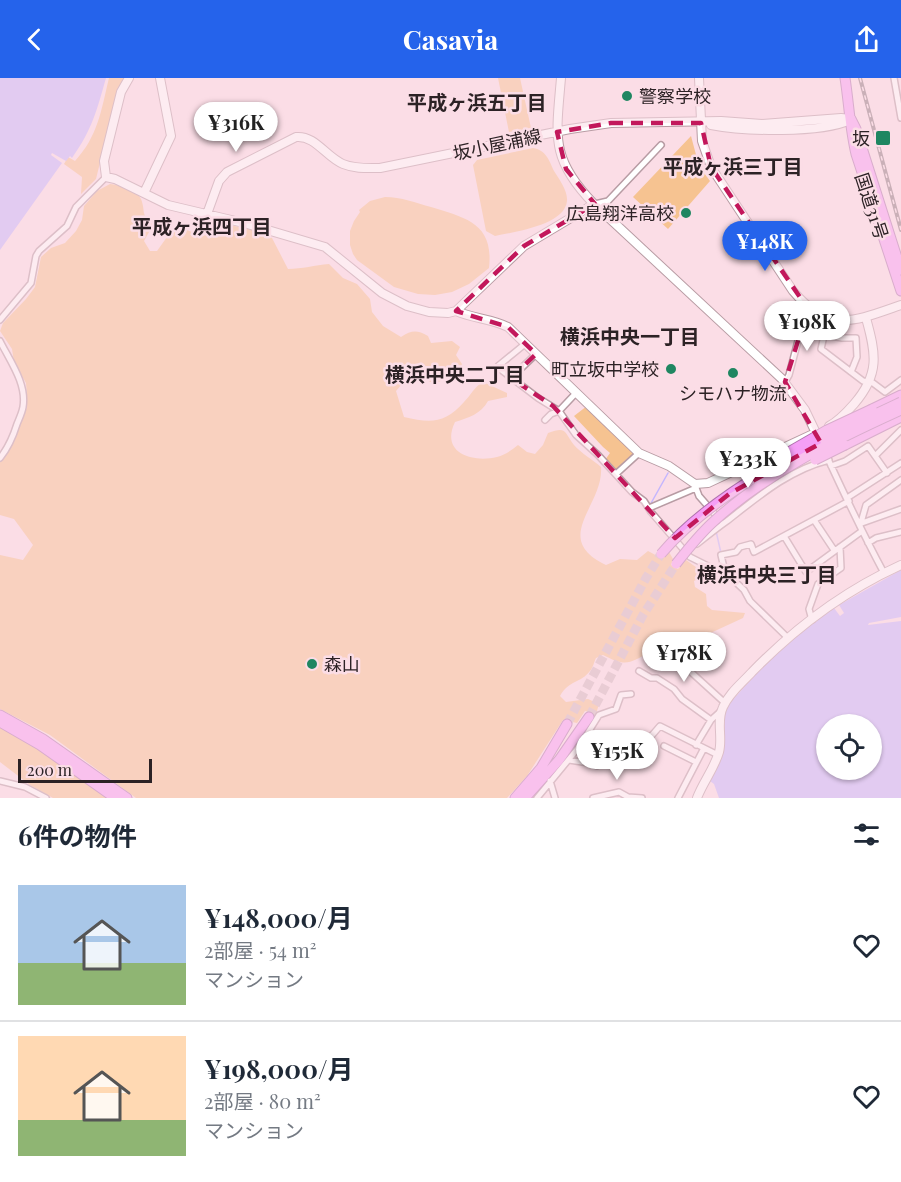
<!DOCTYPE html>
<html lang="ja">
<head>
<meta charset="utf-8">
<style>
	body { margin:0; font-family:"Playfair Display","Noto Sans JP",serif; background:#f6f6f7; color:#1f2937; height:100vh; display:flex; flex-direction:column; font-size:22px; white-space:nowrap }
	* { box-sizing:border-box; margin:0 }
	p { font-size:20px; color:#747a83 }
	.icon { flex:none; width:33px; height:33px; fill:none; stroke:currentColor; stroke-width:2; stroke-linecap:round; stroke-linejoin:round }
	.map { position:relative; height:720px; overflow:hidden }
	.side { display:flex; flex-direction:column; background:#fff; flex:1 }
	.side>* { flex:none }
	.controls { position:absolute; left:816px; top:636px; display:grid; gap:12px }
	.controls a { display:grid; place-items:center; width:66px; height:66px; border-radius:50%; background:#fff; box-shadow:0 2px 4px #0004; font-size:30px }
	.scale { position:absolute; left:18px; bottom:15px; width:134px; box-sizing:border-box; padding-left:6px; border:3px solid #2c2225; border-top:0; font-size:16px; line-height:21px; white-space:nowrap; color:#2c2225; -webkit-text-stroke:4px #fbdde6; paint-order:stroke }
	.price { position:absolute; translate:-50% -51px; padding:0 14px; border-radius:21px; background:#fff; color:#222; font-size:20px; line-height:39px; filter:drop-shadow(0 2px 3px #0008) }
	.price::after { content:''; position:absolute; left:50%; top:36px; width:18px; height:14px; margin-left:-9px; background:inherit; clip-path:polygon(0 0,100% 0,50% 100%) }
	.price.selected { background:#2563eb; color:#fff }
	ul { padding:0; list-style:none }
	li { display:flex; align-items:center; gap:18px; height:150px; padding:0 18px }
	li+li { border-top:2px solid #e0e1e3 }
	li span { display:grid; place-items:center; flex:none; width:168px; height:120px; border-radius:0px; color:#555 }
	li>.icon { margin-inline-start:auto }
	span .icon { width:72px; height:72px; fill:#fffc; stroke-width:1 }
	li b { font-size:26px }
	h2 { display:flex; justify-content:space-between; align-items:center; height:72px; padding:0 18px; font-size:26px }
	header { display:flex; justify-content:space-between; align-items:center; height:78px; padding:0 18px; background:#2563eb; color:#fff; font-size:27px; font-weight:700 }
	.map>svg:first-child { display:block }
	.green { fill:#f6c391 }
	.water { fill:#c4b6fe; fill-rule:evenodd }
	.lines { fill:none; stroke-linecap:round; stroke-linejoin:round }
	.stream { stroke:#c4b6fe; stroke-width:1.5 }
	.highway-tunnel { stroke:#d2b8bf; stroke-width:9; stroke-dasharray:9 4.5; stroke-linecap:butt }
	.street-casing { stroke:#b89ca4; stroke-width:8 }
	.secondary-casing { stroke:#b89ca4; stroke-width:10 }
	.highway-casing { stroke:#af73ad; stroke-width:11 }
	.street { stroke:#fff; stroke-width:5 }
	.secondary { stroke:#fff; stroke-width:8 }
	.highway { stroke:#f59ff6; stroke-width:9 }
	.rail-casing { stroke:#8e7a80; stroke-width:4 }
	.rail { stroke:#fbdde6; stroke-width:1.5; stroke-dasharray:4.5; stroke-linecap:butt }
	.highway-bridge-casing { stroke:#af73ad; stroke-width:11; stroke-linecap:butt }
	.highway-bridge { stroke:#f59ff6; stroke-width:9 }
	.marked { fill:none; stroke:#c2185b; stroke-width:4.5; stroke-dasharray:12 8; stroke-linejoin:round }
	.poi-dot { fill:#1f8661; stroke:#fbdde6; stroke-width:2 }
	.labels { text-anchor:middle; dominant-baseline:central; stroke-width:5; stroke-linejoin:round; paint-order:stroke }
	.poi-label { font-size:18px; fill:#2c2225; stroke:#fbdde6; text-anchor:end }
	.street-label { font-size:18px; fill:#2c2225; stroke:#fbdde6 }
	.neighbourhood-label { font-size:20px; font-weight:bold; fill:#2c2225; stroke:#fbdde6 }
</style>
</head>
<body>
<header><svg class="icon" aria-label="back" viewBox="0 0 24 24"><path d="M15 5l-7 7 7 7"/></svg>Casavia<svg class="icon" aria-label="share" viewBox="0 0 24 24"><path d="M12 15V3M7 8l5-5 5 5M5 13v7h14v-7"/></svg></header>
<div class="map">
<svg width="901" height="720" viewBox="0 0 901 720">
	<rect width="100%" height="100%" fill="#fbdde6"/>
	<!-- green -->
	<path class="green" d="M109 0H125L116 19 96 101 81 116 82 99 64 86 68 79 75 83C98 58 101 33 109 0Z
		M498 0H520L531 50 509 54Z
		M691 58 699 88 710 103 668 151 633 119Z
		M533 70C546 72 549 82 554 93 559 101 568 113 567 123 565 147 514 154 495 158L486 153 473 87 477 82Z
		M110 106C119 107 137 112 141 121 146 134 140 136 153 147L144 163 150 173H157L172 152 184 151 203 158 230 147 253 152 272 160 288 191C302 191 315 187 329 186L343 200 357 206 370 221 372 234 383 248 401 259C412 252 417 252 428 258L431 265 452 263 460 269 456 277 462 286 458 295 434 306 420 298 408 299 396 313 404 339C430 345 445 346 464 324 471 317 474 309 483 304L507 315V319L488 323C481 336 468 340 455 344 440 375 472 385 497 379 505 377 512 372 518 367L527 374 535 376 543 367 548 355C567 348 564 354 574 367 581 375 593 382 601 389 604 428 550 460 606 487L620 481 637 482 648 473 661 480 669 474 673 481 671 487 678 491 686 482 700 492 698 501 694 503 695 509 706 516 707 528 712 532 745 535 743 540 704 558C694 593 676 577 651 573 629 586 626 589 603 577L596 580C594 584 593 590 590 593 581 605 569 602 560 618L566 624 588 621 599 626 596 636 585 633 577 645 563 642 527 698 507 720H136L50 657 0 631V477L23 482 33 467 14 441 0 437V384L9 373 27 329V318L26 305 14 284 12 271 0 253 3 245 26 221 35 209 41 179 51 170 65 165 76 153 82 142 84 128 97 113Z
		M385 119C401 119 416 125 431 129 466 140 494 145 489 190L469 206 452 214 435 217 418 216 394 209 357 182 353 176 350 167V153L354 143 360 134 359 132 370 123Z
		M587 328 637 375 616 394 605 382 610 375 603 369 574 338Z
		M0 649 41 672 107 720H53L30 707 0 684Z"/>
	<!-- water -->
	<path class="water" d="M0 0H106C97 32 92 52 72 80L70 78 66 83 52 75 51 77 62 85 0 172Z
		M901 492V539L869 545 868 547 901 543V720H719L714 706 710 703 723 676 725 636 729 626 766 585 790 563 834 530 840 538 844 535 839 527ZM826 646H872V692H826Z"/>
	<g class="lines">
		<!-- stream -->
		<path class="stream" d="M650 427 668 395
			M716 453 721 475"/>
		<!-- highway-tunnel -->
		<path class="highway-tunnel" d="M589 639 643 537 676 486
			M567 646 646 500 661 476"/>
		<!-- street casing -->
		<g class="street-casing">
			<path id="street" d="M894 0 901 40
				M595 126 608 123 661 67
				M828 240 821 271 863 303 873 305 885 314 901 302
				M0 242 31 205 36 178 39 173 67 148 76 129 106 99
				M825 257 842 260H856L857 279 851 294
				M0 263C10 283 27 306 23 329 22 335 19 341 17 346 13 359 8 370 0 380
				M525 266 498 288 500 291 538 320 559 333 576 357 598 377 632 414 644 423 651 434 690 479 716 492 723 490
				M511 300 536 276
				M785 304 789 297 805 236 808 231
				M545 342 551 336 559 333 576 315
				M875 378 901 352
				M828 381C846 420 864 458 884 495
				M831 388 845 383 868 368 887 395
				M616 396 639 375
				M696 410 699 418 720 442
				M847 420 901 385
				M649 430 696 410 697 406
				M814 442 834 472
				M862 445 901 431
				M860 448 866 427 901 402
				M784 458 806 494 862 453
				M868 465 876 460 901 454
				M697 466C707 458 717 450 727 443 759 418 789 392 829 382
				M812 542 809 531 818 506 841 490 840 469
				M788 560 750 523 744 512 725 494 721 477 736 474 740 469 751 466 754 474 849 423
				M639 593 651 600H657L674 611 682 621 711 642
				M692 595 725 625
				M696 667 711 642 721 633
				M664 668 696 684
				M569 682 589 685 597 688 611 679 643 677 647 663 660 648 718 677
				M0 703 25 709 46 720
				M550 703 555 720
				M537 720 579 669 599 637 616 631 621 617 631 616
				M593 720 619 714 628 719 642 720
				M678 720 704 670"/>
		</g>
		<!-- secondary casing -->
		<g class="secondary-casing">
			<path id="secondary" d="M129 0 121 14 104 83 106 99 115 101 168 127 244 145 325 169 382 215 407 228 429 234 448 235 456 233 524 168 594 126
				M561 0C556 59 550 81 594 126L782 301 805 332 816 355
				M699 0 702 63 711 89 793 213C829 256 855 243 901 227
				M711 47C743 53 821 56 850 42
				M144 115 171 58 160 0
				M207 136 219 103 227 94 296 59C315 57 326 79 343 86 355 91 368 90 380 90L570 51 611 45 721 43 762 46 841 40 851 41
				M456 233C474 241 490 240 508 249L639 375 669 388 695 406 708 405 811 357
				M829 348C839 343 847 334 854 326 880 296 876 276 866 240
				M697 720C703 704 714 691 719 674 723 660 716 643 723 629 729 615 742 605 752 594 794 551 846 512 901 487"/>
		</g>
		<!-- highway casing -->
		<g class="highway-casing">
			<path id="highway" d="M845 0C849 26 850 51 856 76L901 213
				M851 41 856 51 901 192
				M872 331 901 317
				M845 367 901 339
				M0 637 43 661 127 720
				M0 644 40 667 115 720
				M515 720 541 690 567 646
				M525 720 559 682 589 639"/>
		</g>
		<!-- street -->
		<use href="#street" class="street"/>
		<!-- secondary -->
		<use href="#secondary" class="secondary"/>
		<!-- highway -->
		<use href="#highway" class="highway"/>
		<!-- rail casing -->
		<g class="rail-casing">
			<path id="rail" d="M860 0 901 152"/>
		</g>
		<!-- rail -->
		<use href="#rail" class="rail"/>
		<!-- highway-bridge casing -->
		<g class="highway-bridge-casing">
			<path id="highway-bridge" d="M815 382 845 367
				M768 386 827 352 872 331
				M661 476C718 409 822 361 901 324
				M676 486C687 472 699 457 712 445 766 395 835 362 901 332"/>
		</g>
		<!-- highway-bridge -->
		<use href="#highway-bridge" class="highway-bridge"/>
	</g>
	<!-- marked area -->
	<path d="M0 0H901V720H0ZM611 45H701L711 89 808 231 785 304 821 365 729 416 675 460 553 328 511 300 536 276 508 249 456 233 524 168 595 126 566 91 557 54Z" fill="#fbdde6" fill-opacity=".55" fill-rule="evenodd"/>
	<path class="marked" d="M611 45H701L711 89 808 231 785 304 821 365 729 416 675 460 553 328 511 300 536 276 508 249 456 233 524 168 595 126 566 91 557 54Z"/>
	<!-- markers -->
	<g class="poi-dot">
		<circle cx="627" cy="18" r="6"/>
		<rect x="875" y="52" width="16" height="16" rx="3"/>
		<circle cx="686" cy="135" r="6"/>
		<circle cx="671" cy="291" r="6"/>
		<circle cx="733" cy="295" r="6"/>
		<circle cx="312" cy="586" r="6"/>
	</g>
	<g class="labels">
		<!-- poi labels -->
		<g class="poi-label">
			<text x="639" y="18" text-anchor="start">警察学校</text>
			<text x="870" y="60">坂</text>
			<text x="674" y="135">広島翔洋高校</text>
			<text x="659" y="291">町立坂中学校</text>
			<text x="733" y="315" text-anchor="middle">シモハナ物流</text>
			<text x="324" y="586" text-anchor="start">森山</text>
		</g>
		<!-- street labels -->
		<g class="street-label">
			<text transform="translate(497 66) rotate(-12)">坂小屋浦線</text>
			<text transform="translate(872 128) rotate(72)">国道31号</text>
		</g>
		<!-- neighbourhood labels -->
		<g class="neighbourhood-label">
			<text x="477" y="23">平成ヶ浜五丁目</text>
			<text x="733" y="87">平成ヶ浜三丁目</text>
			<text x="202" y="147">平成ヶ浜四丁目</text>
			<text x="630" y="257">横浜中央一丁目</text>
			<text x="455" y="295">横浜中央二丁目</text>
			<text x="767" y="495">横浜中央三丁目</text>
		</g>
	</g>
</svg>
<div class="controls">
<a><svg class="icon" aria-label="locate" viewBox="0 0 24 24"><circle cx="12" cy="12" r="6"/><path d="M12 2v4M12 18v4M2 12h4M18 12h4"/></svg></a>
</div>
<div class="scale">200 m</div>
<b class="price" style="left:236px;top:75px">¥316K</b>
<b class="price selected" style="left:765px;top:194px">¥148K</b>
<b class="price" style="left:807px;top:274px">¥198K</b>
<b class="price" style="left:748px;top:411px">¥233K</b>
<b class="price" style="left:684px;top:605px">¥178K</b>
<b class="price" style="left:617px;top:703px">¥155K</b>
</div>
<section class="side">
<h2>6件の物件<svg class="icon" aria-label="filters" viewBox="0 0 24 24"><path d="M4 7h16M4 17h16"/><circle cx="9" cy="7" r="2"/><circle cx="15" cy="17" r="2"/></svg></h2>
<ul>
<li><span style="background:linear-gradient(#a9c7e8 65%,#8fb573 0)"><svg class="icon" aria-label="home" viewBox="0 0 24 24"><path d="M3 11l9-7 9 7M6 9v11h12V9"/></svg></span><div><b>¥148,000/月</b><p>2部屋 · 54 m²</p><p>マンション</p></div><svg class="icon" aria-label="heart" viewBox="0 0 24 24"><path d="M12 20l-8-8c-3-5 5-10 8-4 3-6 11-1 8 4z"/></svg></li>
<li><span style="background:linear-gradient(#ffd9b3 70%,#8fb573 0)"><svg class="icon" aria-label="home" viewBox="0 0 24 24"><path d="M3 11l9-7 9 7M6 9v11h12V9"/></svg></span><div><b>¥198,000/月</b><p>2部屋 · 80 m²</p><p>マンション</p></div><svg class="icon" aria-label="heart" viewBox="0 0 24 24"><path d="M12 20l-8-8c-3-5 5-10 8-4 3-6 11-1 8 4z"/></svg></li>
</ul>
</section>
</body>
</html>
